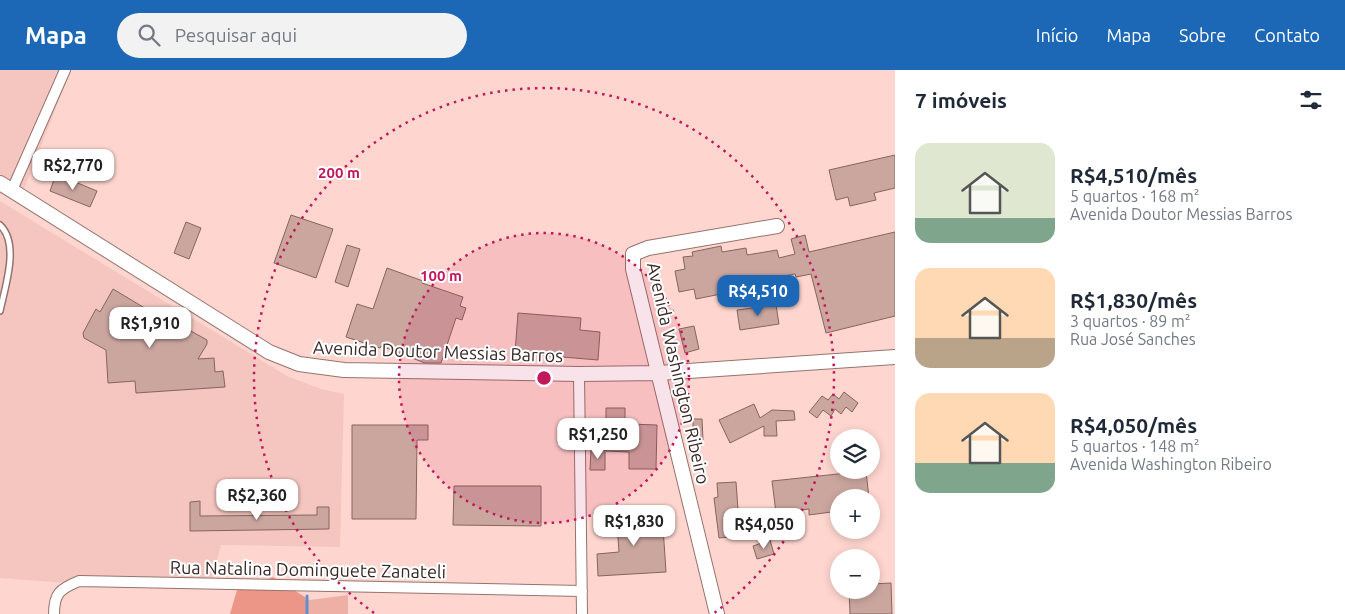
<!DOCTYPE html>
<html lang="pt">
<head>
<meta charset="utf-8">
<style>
	body { margin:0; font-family:Ubuntu,sans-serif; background:#f2f2f3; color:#1f2937; height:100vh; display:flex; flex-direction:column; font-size:19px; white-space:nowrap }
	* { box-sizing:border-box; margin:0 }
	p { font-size:16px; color:#747a83 }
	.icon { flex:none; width:28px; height:28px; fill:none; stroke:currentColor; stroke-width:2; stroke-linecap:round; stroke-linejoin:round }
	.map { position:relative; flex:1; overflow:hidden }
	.drawer { display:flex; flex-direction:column; background:#fff; width:450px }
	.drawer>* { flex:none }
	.tools { position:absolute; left:830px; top:359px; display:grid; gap:10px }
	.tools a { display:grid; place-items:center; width:50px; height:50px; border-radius:50%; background:#fff; box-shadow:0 2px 8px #0003; font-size:25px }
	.price { position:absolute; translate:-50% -42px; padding:0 11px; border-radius:10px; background:#fff; color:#222; font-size:16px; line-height:32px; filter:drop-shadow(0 1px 2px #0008) }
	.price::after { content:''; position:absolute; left:50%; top:30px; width:15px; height:11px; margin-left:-8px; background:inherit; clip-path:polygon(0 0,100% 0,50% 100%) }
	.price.on { background:#1c68b7; color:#fff }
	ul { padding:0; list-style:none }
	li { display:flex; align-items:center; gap:15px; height:125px; padding:0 20px }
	li span { display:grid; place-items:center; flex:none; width:140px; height:100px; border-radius:15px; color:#555 }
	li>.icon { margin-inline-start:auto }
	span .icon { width:60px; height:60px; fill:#fffc; stroke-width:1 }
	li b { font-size:21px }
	h2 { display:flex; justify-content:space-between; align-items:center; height:60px; padding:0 20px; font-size:21px }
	header { display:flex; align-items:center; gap:30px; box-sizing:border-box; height:70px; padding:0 25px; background:#1c68b7; color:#fff }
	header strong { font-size:24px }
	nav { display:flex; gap:28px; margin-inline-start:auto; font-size:18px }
	.search { width:350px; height:45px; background:#f2f2f3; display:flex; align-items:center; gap:12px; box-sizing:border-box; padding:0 18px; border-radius:28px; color:#747a83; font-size:19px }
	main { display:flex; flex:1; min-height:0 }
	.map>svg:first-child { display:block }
	.built { fill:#f5c6bf }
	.green { fill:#eeb0a5 }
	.forest { fill:#ec9687 }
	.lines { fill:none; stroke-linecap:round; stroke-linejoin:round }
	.stream { stroke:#5c8fcc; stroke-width:3 }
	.building { fill:#cba69f; stroke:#86645e }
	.service-casing { stroke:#96736d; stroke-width:8 }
	.minor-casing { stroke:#96736d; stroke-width:12 }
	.tertiary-casing { stroke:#96736d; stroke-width:16 }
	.service { stroke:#fff; stroke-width:5 }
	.minor { stroke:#fff; stroke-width:10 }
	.tertiary { stroke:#fff; stroke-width:14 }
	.ring { fill:none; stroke:#c2185b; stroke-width:2.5; stroke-dasharray:2.5 5 }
	.labels { text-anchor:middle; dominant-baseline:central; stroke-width:4; stroke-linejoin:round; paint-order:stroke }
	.street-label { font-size:18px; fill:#382a27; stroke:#fff }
	.centre { fill:#c2185b; stroke:#fff; stroke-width:2.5 }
	.ring-label { font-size:15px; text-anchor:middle; font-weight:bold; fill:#c2185b; stroke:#fff; stroke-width:4; stroke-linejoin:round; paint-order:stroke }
</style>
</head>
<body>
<header>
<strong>Mapa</strong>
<div class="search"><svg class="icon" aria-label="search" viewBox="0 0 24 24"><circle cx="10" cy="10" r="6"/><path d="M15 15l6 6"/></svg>Pesquisar aqui</div>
<nav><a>Início</a><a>Mapa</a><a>Sobre</a><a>Contato</a></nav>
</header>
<main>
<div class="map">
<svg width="895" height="544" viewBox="0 0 895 544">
	<rect width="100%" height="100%" fill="#fed6cf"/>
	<!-- built -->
	<path class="built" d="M0 0H71L24 119 0 104Z
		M0 131 287 306 321 319 344 324 340 477 221 475 211 513 92 515 0 508Z"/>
	<!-- green -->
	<path class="green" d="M348 525V544H263V536Z"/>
	<!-- forest -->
	<path class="forest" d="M273 507 305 527 308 544H230L237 520Z"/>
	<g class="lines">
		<!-- stream -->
		<path class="stream" d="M307 544V526"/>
	</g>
	<!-- building -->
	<path class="building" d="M895 85V118L874 123 876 130 850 136 848 127 836 130 829 100Z
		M56 104 97 121 90 137 50 121Z
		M291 145 333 159 316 208 274 193Z
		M186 152 201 158 189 189 174 183Z
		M895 162V246L826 263 811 204 796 207 795 204 720 218 721 224 696 229 694 219 679 222 675 201 685 199 683 187 693 186 692 182 721 176 722 182 746 178 747 185 777 180 779 188 795 184 791 169 805 165 809 182Z
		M347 175 360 179 348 217 335 212Z
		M387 198 423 211 422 213 463 227 460 236 466 238 462 250 456 248 441 293H425L381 276 380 278 346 267 357 234 373 239Z
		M113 219 158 246H164L207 270V274L198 289 214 288 215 302 223 301 225 317 136 323 135 311 108 313 106 280 84 268 83 263 96 239 100 242Z
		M776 235 779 254 740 260 737 240Z
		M518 243 581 248 580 260 600 262 598 290 515 283Z
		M694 256 699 279 685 283 679 259Z
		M844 322 858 333 852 342 846 337 841 344 835 339 831 346 823 340 817 348 809 342 822 326 828 330 833 324 839 329Z
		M754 334 760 348 772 340 794 341 795 350 776 351 777 366H764V356L730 373 719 350Z
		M606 338H625V351L629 352V354L657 355 656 399H629V382L606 381Z
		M693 349H702L703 370H693Z
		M352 355H428V370H417L416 449H352Z
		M591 380H605V400H590Z
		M866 401 869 428H839V441L809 445V439L776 443 772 411Z
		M736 412 740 466 719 468 714 428 718 427 717 413Z
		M454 416H541V456L453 455Z
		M200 431V446L317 445V437H329V459L190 461V432Z
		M644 437 645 458 663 457 666 502 598 506 597 484 619 482 616 439Z
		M770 470 774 484 757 489 753 476Z
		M891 513 892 544H850L849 520H871V514Z"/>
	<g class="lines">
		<!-- service casing -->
		<g class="service-casing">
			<path id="service" d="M0 155C20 174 5 217 0 241"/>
		</g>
		<!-- minor casing -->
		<g class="minor-casing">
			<path id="minor" d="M12 120 65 0
				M579 304 582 544
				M54 544C54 523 60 519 79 511L582 521"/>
		</g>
		<!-- tertiary casing -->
		<g class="tertiary-casing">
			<path id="tertiary" d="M0 113 269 282 299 294 344 300 579 304 659 303 895 287
				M717 544 633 199V184L648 178 777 156"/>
		</g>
		<!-- service -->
		<use href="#service" class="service"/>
		<!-- minor -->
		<use href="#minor" class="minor"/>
		<!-- tertiary -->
		<use href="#tertiary" class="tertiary"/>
	</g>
	<!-- distance rings -->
	<circle cx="544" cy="308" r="145" fill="#c2185b" fill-opacity=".12"/>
	<g class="ring">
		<circle cx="544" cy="308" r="145"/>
		<path d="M374 543A290 290 0 1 1 714 543"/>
	</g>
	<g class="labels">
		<!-- street labels -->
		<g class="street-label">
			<text transform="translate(438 281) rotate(2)">Avenida Doutor Messias Barros</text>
			<text transform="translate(679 303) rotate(77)">Avenida Washington Ribeiro</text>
			<text transform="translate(308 499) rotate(1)">Rua Natalina Dominguete Zanateli</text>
		</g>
	</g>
	<circle cx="544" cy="308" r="8" class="centre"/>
	<g class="ring-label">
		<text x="339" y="108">200 m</text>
		<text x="441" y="211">100 m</text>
	</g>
</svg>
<div class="tools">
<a><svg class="icon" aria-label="layers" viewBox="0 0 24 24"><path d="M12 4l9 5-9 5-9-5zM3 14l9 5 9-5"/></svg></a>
<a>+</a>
<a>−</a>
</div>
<b class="price" style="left:73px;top:121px">R$2,770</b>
<b class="price on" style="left:758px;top:247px">R$4,510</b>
<b class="price" style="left:150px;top:279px">R$1,910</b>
<b class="price" style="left:598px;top:390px">R$1,250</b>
<b class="price" style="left:257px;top:451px">R$2,360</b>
<b class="price" style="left:634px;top:477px">R$1,830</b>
<b class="price" style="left:764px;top:480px">R$4,050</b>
</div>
<section class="drawer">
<h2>7 imóveis<svg class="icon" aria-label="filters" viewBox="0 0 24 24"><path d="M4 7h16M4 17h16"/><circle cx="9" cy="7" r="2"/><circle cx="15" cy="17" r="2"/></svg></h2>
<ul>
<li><span style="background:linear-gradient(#dfe7d0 75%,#7fa58c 0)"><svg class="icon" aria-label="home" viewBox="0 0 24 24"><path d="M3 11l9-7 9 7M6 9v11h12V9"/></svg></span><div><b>R$4,510/mês</b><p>5 quartos · 168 m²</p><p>Avenida Doutor Messias Barros</p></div></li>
<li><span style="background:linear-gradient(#ffd9b3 70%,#b9a48a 0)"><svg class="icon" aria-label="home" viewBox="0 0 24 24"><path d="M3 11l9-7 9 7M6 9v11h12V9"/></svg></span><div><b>R$1,830/mês</b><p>3 quartos · 89 m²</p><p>Rua José Sanches</p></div></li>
<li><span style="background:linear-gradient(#ffd9b3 70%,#7fa58c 0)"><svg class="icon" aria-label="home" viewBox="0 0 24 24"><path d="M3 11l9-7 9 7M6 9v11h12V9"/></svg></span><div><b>R$4,050/mês</b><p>5 quartos · 148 m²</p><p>Avenida Washington Ribeiro</p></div></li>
</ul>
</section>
</main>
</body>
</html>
